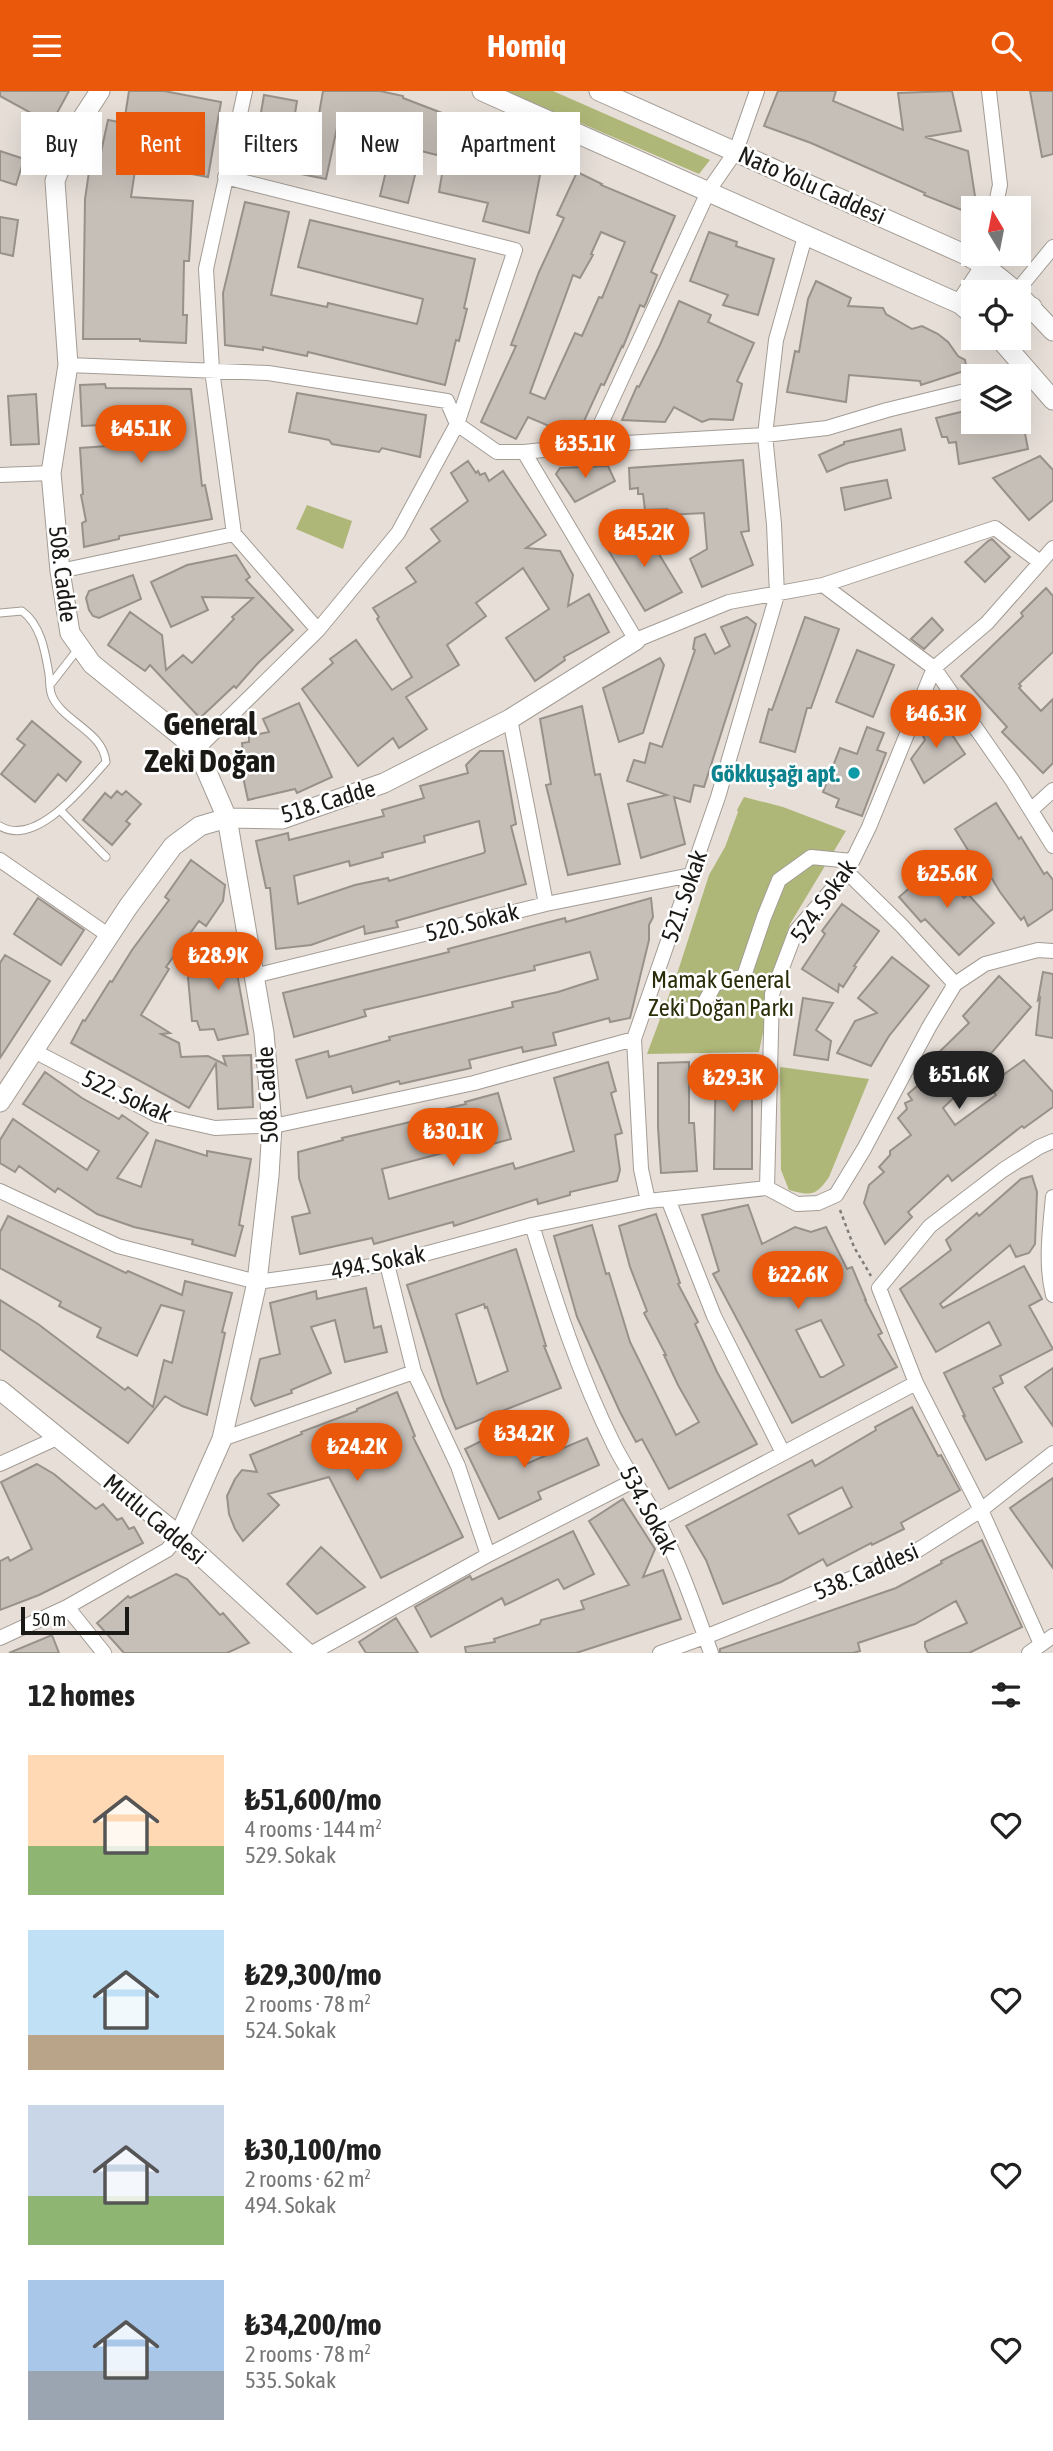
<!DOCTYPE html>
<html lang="en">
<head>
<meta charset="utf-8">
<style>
	body { margin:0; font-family:"Asap Condensed",sans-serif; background:#f2f2f2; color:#222; height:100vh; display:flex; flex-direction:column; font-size:26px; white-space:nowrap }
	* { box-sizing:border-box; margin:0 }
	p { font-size:23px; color:#767676 }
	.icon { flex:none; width:38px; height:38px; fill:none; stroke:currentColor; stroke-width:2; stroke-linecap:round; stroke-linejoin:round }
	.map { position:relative; height:1562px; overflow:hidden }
	.panel { display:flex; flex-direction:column; background:#fff; flex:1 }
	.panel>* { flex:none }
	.top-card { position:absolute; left:21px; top:21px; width:700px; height:63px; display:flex; gap:14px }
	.needle { width:46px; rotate:350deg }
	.buttons { position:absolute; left:961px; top:105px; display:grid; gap:14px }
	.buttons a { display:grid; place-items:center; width:70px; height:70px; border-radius:0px; background:#fff; box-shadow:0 7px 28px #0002; font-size:35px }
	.scale { position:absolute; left:21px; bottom:18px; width:108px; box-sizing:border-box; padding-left:7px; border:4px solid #1b1916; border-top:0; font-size:19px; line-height:24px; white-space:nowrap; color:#1b1916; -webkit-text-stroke:5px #fff; paint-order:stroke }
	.price { position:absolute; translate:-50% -60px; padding:0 16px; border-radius:24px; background:#ea580c; color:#fff; font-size:23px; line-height:46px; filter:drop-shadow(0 2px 4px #0008) }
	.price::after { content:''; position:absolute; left:50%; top:42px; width:21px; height:16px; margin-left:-10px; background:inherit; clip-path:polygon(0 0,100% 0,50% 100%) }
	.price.current { background:#222; color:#fff }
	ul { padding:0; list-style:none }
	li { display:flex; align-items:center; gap:21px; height:175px; padding:0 28px }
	li span { display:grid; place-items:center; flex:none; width:196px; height:140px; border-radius:0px; color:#555 }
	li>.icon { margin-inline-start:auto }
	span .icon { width:84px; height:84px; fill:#fffc; stroke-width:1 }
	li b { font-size:30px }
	h2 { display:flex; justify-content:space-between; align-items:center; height:84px; padding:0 28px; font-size:30px }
	.chip { padding:0 24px; border-radius:0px; background:#fff; box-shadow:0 7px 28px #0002; font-size:24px; line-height:63px }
	.chip.current { background:#ea580c; color:#fff }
	header { display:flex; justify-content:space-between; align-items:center; height:91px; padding:0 28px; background:#ea580c; color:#fff; font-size:32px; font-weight:700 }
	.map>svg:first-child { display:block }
	.green { fill:#aeb777 }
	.building { fill:#c6bfb8; stroke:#98918a; stroke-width:2; fill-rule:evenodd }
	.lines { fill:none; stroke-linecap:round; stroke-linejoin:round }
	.lane-casing { stroke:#a39c95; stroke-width:9 }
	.street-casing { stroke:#a39c95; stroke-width:16 }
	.secondary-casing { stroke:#a39c95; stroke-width:21 }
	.path { stroke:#817c77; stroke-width:2.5; stroke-dasharray:3.5 3.5; stroke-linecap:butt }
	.lane { stroke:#fff; stroke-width:7 }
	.street { stroke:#fff; stroke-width:14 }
	.secondary { stroke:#fff; stroke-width:19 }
	.culture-dot { fill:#0f9aa8; stroke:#fff; stroke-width:2.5 }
	.labels { text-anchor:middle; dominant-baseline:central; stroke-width:5; stroke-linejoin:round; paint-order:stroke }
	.street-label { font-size:24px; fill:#1b1916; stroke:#fff }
	.culture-label { font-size:24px; font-weight:bold; fill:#0d838f; stroke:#fff; text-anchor:end }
	.park-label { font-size:24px; fill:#2a2d08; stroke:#fff }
	.district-label { font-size:32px; font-weight:bold; fill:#1b1916; stroke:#fff }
</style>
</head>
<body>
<header><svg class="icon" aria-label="menu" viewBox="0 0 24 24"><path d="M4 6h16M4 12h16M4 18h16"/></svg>Homiq<svg class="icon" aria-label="search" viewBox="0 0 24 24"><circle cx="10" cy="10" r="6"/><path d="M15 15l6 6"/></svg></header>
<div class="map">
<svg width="1053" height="1562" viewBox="0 0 1053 1562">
	<rect width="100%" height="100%" fill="#e6ded7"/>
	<!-- green -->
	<path class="green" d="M506 0H553L710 69 699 83Z
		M307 414 352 430 343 458 296 438Z
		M744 706 783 716 846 740 790 833 777 873 759 961 647 963 678 880 709 784 725 756 738 721 737 719Z
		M780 976 869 988 829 1086C816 1105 811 1105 789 1099L781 1079Z"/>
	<!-- building -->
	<path class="building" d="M0 0H69L51 33 0 5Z
		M129 0H164L221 11 208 86 165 78 166 73 137 66 131 106 193 110 189 170H184L183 224H187L186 252 140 250V248H83L85 108 90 74 98 75 108 29 124 32Z
		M323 0H380L403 5V7L442 22 441 28 485 42 484 48 543 68 529 142 483 130 488 112 439 101 445 66 421 60 408 112 380 105 388 72 398 74 403 49 350 34V36L338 32 326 88 286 80V83L252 74 264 4 297 10 293 35 316 40Z
		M778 0H836L833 10 903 39 898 2 952 0 961 40 925 46 968 60 975 105 974 114 964 120 924 104 925 102 811 52 764 35Z
		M1030 0H1053V63L1042 66Z
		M0 60 24 68 16 94 0 89Z
		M577 81 602 93 601 94 675 125 651 181 657 184 646 212 644 216 640 214 623 256 622 255 604 294 601 293 579 341 565 336 561 340 528 326 516 348 481 331 516 255 511 254 539 181 564 127 557 124ZM601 141 625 151 602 207 599 206 582 245 575 242 545 308 530 302 573 184 580 187 593 164 591 163Z
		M245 111 289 121 271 204 327 216 328 212 417 233 423 208 298 176 310 129 475 168 464 217 467 218 459 250 456 249 445 294 308 261 307 265 263 256V259L225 254 223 202Z
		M0 126 18 129 13 165 0 162Z
		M709 141 737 151 736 155 774 168 758 224 723 214 728 204 690 190Z
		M816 190 851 207 848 215 883 217 886 223 912 238 922 235 938 243 948 251 958 265 965 269 967 279 921 294 920 290 849 284 846 311 787 301 795 260 799 261 808 208Z
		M679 210 711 224 708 231 754 252 737 290 742 293 733 329 710 328 702 331 674 316 665 331 622 329 637 295 639 296 660 254Z
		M105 293 106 297 191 298 202 395 205 394 212 428 119 445V448L84 456 82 432 86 430 81 404 83 403 80 357 163 351 162 331 82 335 80 294Z
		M297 302 426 324 420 366 382 357 379 361 332 353 329 349 289 341Z
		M36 303 39 353 11 354 8 305Z
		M973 318V331H1010L1011 335 1023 332 1028 358 959 373 956 351 949 352 947 346H942L936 327Z
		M901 338 905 359 848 372 827 381 819 364 844 353V351Z
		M1040 365 1053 379V409L1029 429 993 387Z
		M743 369 749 440 741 441 753 474 702 496 690 468 707 458 704 422 667 424V418L645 419 643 403H638V397L630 398 629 377Z
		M468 370 476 382 478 380 480 384 485 382 489 390 503 380 546 444 526 457 560 460 573 484 568 515 589 503 609 541 564 566 565 569 535 590 506 547 549 518 523 477 476 512 486 525 447 554 459 574 406 606 427 638 399 657 393 647 358 675 302 598 333 572 330 568 356 549 392 599 412 586 377 528 379 526 373 517 416 491 406 477 440 450 431 438 468 410 451 382Z
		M608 375 615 390 575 411 556 383 560 377Z
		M887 389 891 407 845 419 841 397Z
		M642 435 682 501 645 520 607 457Z
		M992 448 1010 466 985 491 965 471 988 450Z
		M236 464 250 486 246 489 293 539 258 572 236 597 234 595 200 627 150 574 145 580 108 554 130 521 162 544 166 579 183 564 192 572 234 528 232 526 253 507 202 506 208 519 171 536 151 491 187 474Z
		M133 484 141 508 99 527 93 525 89 519 86 507 89 500Z
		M1046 497 1053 505V561L1019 593 1021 595 1019 597 1041 620 1053 608V672L1043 682 1002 641 1007 636 961 585 1023 525 1021 522Z
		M747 526 756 533 704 696 694 694 690 711 674 706 685 753 641 767 628 713 667 704 627 690 634 669 645 672 650 652 662 656 695 559 693 558 695 547 705 543 715 563 730 555 721 536Z
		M805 526 839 538 811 617H807L795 661 760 651 769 618 772 619Z
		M932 527 943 539 924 558 911 548Z
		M857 559 894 574 873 626 836 611Z
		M660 567 664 574 643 642 619 651 603 597Z
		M299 612 332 686 297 702 295 698 248 709 238 663 243 662 242 652 249 651V645L269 641 263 628Z
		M582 615 595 684 600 683 620 773 568 784 546 694 551 693 540 628Z
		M936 620 965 663 924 692 911 668 925 649 923 645 930 637 927 630Z
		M32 630 81 671 66 690 58 683 35 711 1 683 25 654 17 648Z
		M867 636 884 642 877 659 886 662 862 725 836 716 839 708 823 701 840 657 857 663Z
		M480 660H503L516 733 511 735 526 793 396 830 398 836 365 843 364 835 311 854 276 858 270 797H266L256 750 288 742 289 749 384 725 382 719 424 707 420 695 468 682 466 674ZM479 730 485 760 484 762 389 790 388 787 355 794 298 813 294 785 349 770 350 775 383 766 382 762 425 751 424 745Z
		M117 700 122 704 126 700 141 713 126 730 130 733 112 754 83 729 105 702 111 707Z
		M996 712 1019 748 1021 746 1044 783 1047 781 1053 789V818L1028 835 1024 826 1021 829 1000 801 976 761 971 764 955 738Z
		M191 769 225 794 223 810 206 835 199 830 166 876 169 878 141 924 170 942 161 943 179 952 181 966 208 965 226 974 223 965 251 964 253 1016 218 1018 216 972 189 1017 71 952 83 929 85 930 110 890 112 891 132 859 169 809 165 806Z
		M936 774 964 807 968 803 994 832 959 864 925 828 921 831 899 806Z
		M38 807 84 839 61 874 14 843Z
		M651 807 653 826 649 834V849L630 927 610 931 609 927 553 942 556 954 523 961 522 956 469 969 471 977 400 993 399 990 353 1002 351 995 307 1007 296 969 328 960 329 966 390 949 389 946 513 916 512 911 558 901 598 888 590 861 534 875 535 879 364 919 366 925 294 946 283 902 449 861 448 858 534 835 565 827 566 831Z
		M842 813 879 840 854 875 856 876 843 896 839 893 838 901 802 878 825 843 822 840Z
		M230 844 248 943 218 949 214 938 200 939 197 930H192L188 887 196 872 202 870 208 857H213V846Z
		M5 864 50 890 0 967V872Z
		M892 866 929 895 889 945 871 975 837 962 855 930 877 922 858 907Z
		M1043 881 1053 883V947L1036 944 1040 907 1038 909Z
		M999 885 1031 916 987 967 1003 984 1024 969 1053 1001V1016L1024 1037 1022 1035 952 1090 948 1084 908 1121 912 1126 885 1153 864 1112 869 1094 884 1081 879 1076 890 1064V1060L911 1044 898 1027 907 1018 905 1012 912 1009 908 1003 934 980 927 973 969 932 963 925ZM979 983 996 1004 955 1034 943 1017Z
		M803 907 833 912 816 939 831 950 828 969 794 964Z
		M716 967 752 968V1078H714Z
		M608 971 616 1000 611 1002 622 1042 615 1044 620 1079 617 1090 570 1101V1104L538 1113 537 1108 454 1135 453 1131 374 1153 372 1147 300 1163 292 1126 310 1122 299 1087 298 1061 343 1049 342 1047 423 1028 422 1023 466 1013 465 1011 498 1002 511 1048 478 1057 477 1053 382 1078 389 1108 513 1072 515 1078 574 1060 554 987Z
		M689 971V1032H694L697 1080 661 1082 658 1036V972Z
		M45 981 82 1007 119 1028 122 1024 148 1042 117 1087 141 1096 156 1049 207 1065V1060L251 1068 239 1134 243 1135 235 1165 192 1153 193 1149 134 1136 97 1123 58 1097 55 1101 19 1075 15 1081 0 1072V1049L13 1028 87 1079 99 1060 23 1013Z
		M1032 1085 1037 1101 1035 1153 1029 1162 1016 1166 1010 1154 940 1213 943 1217 1024 1175 1042 1208 1029 1215 1053 1258 1000 1285 1003 1292 993 1297 1022 1351 986 1369 963 1325H965L944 1282 1001 1254 989 1231 936 1261 900 1198 951 1159 946 1149 977 1122 979 1125 1021 1088Z
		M748 1114 762 1153 795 1136 811 1141 826 1136 847 1178 852 1176 866 1209H865L882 1242 878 1244 897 1276 792 1332 713 1183 719 1180 702 1124ZM821 1229 844 1274 823 1286H820L796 1239Z
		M656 1123 680 1192 678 1193 698 1231 695 1233 717 1281 757 1353 669 1398 642 1348 636 1351 620 1321 577 1226 554 1145 592 1134 606 1183 609 1182 630 1251 676 1344 699 1331 678 1294 664 1264H666L644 1222 647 1220 630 1176 619 1135Z
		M8 1125 126 1182 128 1180 182 1204 185 1190 232 1202 222 1241 225 1242 207 1324 182 1315 165 1305 128 1352 0 1258V1209L38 1233 125 1299 128 1296 153 1316 164 1269 172 1272 184 1220 161 1214 137 1265 97 1246 101 1237 59 1215 61 1211 0 1177V1141Z
		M516 1158 546 1255H544L561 1297 456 1338 443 1307 407 1194ZM484 1213 485 1217 487 1216 508 1280 477 1293 456 1223Z
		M366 1197 374 1237 381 1235 387 1261 345 1271 335 1229 311 1236 331 1282 291 1299 292 1302 255 1315 251 1308 260 1268 280 1263 270 1212 316 1200 317 1208Z
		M1053 1277V1335L1025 1296Z
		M397 1301 415 1345 413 1346 463 1446 381 1487 329 1386 268 1403 279 1414 243 1450 235 1438 229 1423 227 1405 235 1388 242 1379 257 1381 250 1364 302 1343 301 1341 357 1320V1318Z
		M912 1316 938 1365 941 1364 960 1399 901 1432 904 1438 872 1454 871 1452 827 1475 823 1468 781 1491 723 1513 706 1469 686 1435 812 1369 815 1375 876 1339 875 1336ZM842 1396 852 1416 799 1443 788 1424Z
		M508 1337 526 1373 587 1347 599 1374 538 1401 541 1408 499 1428 465 1358Z
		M37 1373 54 1383 96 1418 103 1413 117 1429 122 1427 129 1438 134 1436 143 1452 39 1504 0 1519V1470L8 1466 10 1470 32 1458 1 1391Z
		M1053 1387V1477L1010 1417Z
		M623 1408 655 1458 643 1486 663 1479 681 1528 576 1562H466L465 1556 495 1551 494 1548 540 1533 541 1529 584 1518 581 1510 629 1494 589 1430Z
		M573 1440 594 1483 564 1498 558 1488 505 1514 502 1507 431 1546 415 1516 470 1485 472 1489Z
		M982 1449 1022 1536 969 1562H928L925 1556V1551L967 1532 956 1510 915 1533 858 1552 860 1560 853 1562H720V1558L896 1497 942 1472 941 1470Z
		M321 1456 365 1496 317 1523 287 1493Z
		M176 1483 187 1488 220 1524 223 1522 249 1552 227 1562H124L97 1532 128 1505 130 1507Z
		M396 1527 418 1562H366L359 1551Z
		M52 1544 59 1562H9Z"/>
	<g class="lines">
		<!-- lane casing -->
		<g class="lane-casing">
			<path id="lane" d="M0 522 22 520C41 534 45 560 49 583 50 590 49 598 52 605 63 631 103 640 106 671 84 695 36 757 0 735
				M50 594 78 558
				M61 720 106 766"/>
		</g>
		<!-- street casing -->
		<g class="street-casing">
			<path id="street" d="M245 0 206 178 212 279 234 443 318 539
				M989 0 1000 94 995 117
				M1016 201 1053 156
				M68 274 268 282 447 310 457 333 497 361H524L591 354 765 344 827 337 887 319 973 298
				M1007 285 1028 278
				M591 354 709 99 736 60 757 0
				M524 361 636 549 729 511 823 494 934 577 1012 689 1053 755
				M0 384 51 382
				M60 480 234 443
				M823 494 995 437 1040 471
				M510 628 546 813
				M197 658 318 539 398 442 457 333 515 159 225 86
				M1031 719 1053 699
				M0 769 108 844
				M847 781 902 835 955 893
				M254 885 546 813 691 784
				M644 920 701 918 715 893 744 885 764 826 779 789 811 766 852 770
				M34 960 157 1024 215 1037 278 1034 474 992 634 948
				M767 1097 772 903 796 840 847 781 869 736 934 577 987 532 1053 457
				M767 1097 797 1113 818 1112 836 1104 864 1058 929 936 955 893 985 873 1038 859 1053 860
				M0 1100 118 1155 257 1191 387 1173 532 1134 648 1110 767 1097
				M1053 1106C1050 1138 1045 1173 1053 1204
				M668 1108 714 1225 783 1362
				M648 1110 641 1078 634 948 718 706 777 504 774 433 765 344 776 249 806 142
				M532 1134C555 1209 579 1284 614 1354 627 1380 644 1403 657 1428 679 1471 695 1517 711 1562
				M387 1173 414 1281 458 1375 488 1464
				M222 1348 414 1281
				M0 1373 57 1347
				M657 1429 916 1292
				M67 1516 104 1562
				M0 1547 67 1516 167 1459 179 1445
				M1041 1553 981 1419 916 1292 879 1197 930 1135 1003 1079 1039 1056 1053 1050
				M312 1562 488 1464 635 1389
				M660 1562 705 1546 910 1464 981 1419 1053 1362
				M1029 1562 1053 1545"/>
		</g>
		<!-- secondary casing -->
		<g class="secondary-casing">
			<path id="secondary" d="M100 0 74 40 55 90 68 274 51 382 60 480 70 542 92 573 197 658 227 727 264 942 272 1034 269 1085 257 1191 222 1348 179 1445
				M482 0 960 213 973 224
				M599 0 964 163 985 175 1017 201
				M1018 203 1053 240
				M960 213 985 175
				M1018 232 1032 216
				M999 247 1053 309
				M0 1011 128 816 173 755 200 735 227 727 282 728 384 692 510 628 636 549
				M0 1299 179 1445 307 1562"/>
		</g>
		<!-- path -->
		<path class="path" d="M840 1119 854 1156 871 1185"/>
		<!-- lane -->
		<use href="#lane" class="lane"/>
		<!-- street -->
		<use href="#street" class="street"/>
		<!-- secondary -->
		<use href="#secondary" class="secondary"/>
	</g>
	<!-- markers -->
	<circle class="culture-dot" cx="854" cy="682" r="7"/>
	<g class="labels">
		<!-- street labels -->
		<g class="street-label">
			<text transform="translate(812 94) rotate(24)">Nato Yolu Caddesi</text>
			<text transform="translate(63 483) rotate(83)">508. Cadde</text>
			<text transform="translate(328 710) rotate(-17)">518. Cadde</text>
			<text transform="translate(684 805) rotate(-71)">521. Sokak</text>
			<text transform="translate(823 810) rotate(-55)">524. Sokak</text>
			<text transform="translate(472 831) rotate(-14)">520. Sokak</text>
			<text transform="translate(267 1004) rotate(-93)">508. Cadde</text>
			<text transform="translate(127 1005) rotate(24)">522. Sokak</text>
			<text transform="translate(378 1171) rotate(-11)">494. Sokak</text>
			<text transform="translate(649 1419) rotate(62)">534. Sokak</text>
			<text transform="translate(155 1428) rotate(40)">Mutlu Caddesi</text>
			<text transform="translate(866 1480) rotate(-23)">538. Caddesi</text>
		</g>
		<!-- culture labels -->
		<g class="culture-label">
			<text x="840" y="682">Gökkuşağı apt.</text>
		</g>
		<!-- park labels -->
		<g class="park-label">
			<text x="721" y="888">Mamak General<tspan x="721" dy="28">Zeki Doğan Parkı</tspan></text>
		</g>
		<!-- district labels -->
		<g class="district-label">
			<text x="210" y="632">General<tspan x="210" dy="37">Zeki Doğan</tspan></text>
		</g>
	</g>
</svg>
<div class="buttons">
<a><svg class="needle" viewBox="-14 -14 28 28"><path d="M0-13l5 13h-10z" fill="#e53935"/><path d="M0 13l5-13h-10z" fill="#767676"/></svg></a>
<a><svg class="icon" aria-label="locate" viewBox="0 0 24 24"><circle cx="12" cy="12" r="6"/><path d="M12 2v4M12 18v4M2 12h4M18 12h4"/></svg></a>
<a><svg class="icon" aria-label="layers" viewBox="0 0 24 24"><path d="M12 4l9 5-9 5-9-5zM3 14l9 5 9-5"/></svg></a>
</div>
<div class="scale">50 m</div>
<b class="price" style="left:141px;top:374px">₺45.1K</b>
<b class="price" style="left:585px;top:389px">₺35.1K</b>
<b class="price" style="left:644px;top:478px">₺45.2K</b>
<b class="price" style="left:936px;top:659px">₺46.3K</b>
<b class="price" style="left:947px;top:819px">₺25.6K</b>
<b class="price" style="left:218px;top:901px">₺28.9K</b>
<b class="price current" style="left:959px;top:1020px">₺51.6K</b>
<b class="price" style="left:733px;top:1023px">₺29.3K</b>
<b class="price" style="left:453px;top:1077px">₺30.1K</b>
<b class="price" style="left:798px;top:1220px">₺22.6K</b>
<b class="price" style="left:524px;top:1379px">₺34.2K</b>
<b class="price" style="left:357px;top:1392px">₺24.2K</b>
<div class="top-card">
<a class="chip">Buy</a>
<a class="chip current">Rent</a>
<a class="chip">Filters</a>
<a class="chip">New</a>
<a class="chip">Apartment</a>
</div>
</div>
<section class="panel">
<h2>12 homes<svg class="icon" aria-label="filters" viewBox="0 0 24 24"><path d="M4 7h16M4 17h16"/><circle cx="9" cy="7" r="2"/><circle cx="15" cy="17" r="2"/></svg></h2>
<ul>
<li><span style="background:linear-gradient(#ffd9b3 65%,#8fb573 0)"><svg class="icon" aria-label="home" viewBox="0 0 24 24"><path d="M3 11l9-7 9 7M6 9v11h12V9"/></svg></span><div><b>₺51,600/mo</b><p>4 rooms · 144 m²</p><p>529. Sokak</p></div><svg class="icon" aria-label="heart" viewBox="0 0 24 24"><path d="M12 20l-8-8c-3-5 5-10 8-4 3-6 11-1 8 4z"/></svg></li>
<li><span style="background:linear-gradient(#bfe0f5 75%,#b9a48a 0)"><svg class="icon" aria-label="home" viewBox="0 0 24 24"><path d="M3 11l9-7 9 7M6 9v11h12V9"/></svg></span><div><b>₺29,300/mo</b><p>2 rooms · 78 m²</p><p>524. Sokak</p></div><svg class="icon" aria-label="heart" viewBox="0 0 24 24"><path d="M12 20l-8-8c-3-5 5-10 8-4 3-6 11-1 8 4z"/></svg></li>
<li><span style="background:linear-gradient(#c9d6e8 65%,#8fb573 0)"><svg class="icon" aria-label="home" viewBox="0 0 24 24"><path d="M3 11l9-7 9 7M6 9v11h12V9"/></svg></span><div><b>₺30,100/mo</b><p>2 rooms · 62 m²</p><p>494. Sokak</p></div><svg class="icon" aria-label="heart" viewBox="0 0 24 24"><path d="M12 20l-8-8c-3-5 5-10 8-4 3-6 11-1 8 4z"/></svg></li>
<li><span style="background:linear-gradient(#a9c7e8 65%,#9aa5b1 0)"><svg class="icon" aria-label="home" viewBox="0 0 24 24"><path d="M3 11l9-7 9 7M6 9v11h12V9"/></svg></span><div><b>₺34,200/mo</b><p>2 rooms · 78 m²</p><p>535. Sokak</p></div><svg class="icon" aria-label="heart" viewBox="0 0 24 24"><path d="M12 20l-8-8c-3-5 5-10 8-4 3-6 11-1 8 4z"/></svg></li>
</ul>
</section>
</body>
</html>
